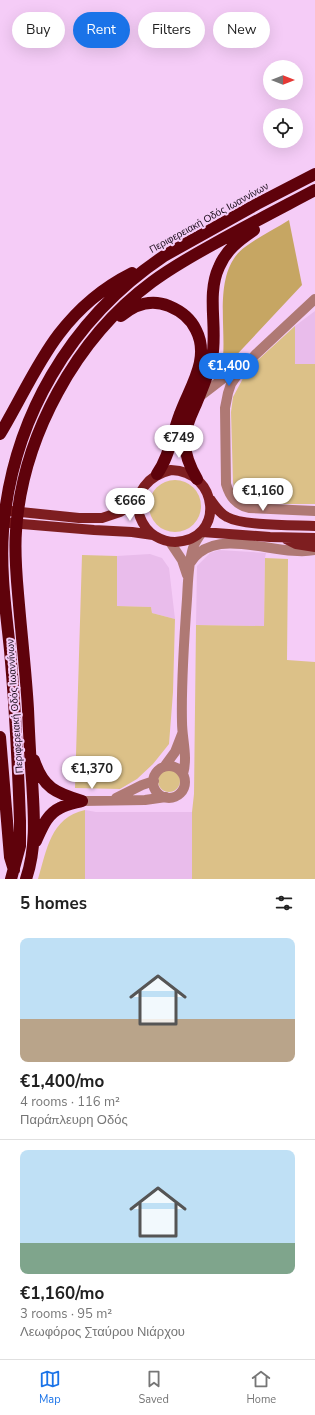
<!DOCTYPE html>
<html lang="en">
<head>
<meta charset="utf-8">
<style>
	body { margin:0; font-family:"Nunito Sans",sans-serif; background:#f2f2f2; color:#222; height:100vh; display:flex; flex-direction:column; font-size:15px; white-space:nowrap }
	* { box-sizing:border-box; margin:0 }
	p { font-size:13px; color:#767676 }
	.icon { flex:none; width:22px; height:22px; fill:none; stroke:currentColor; stroke-width:2; stroke-linecap:round; stroke-linejoin:round }
	.map { position:relative; height:879px; overflow:hidden }
	.side { display:flex; flex-direction:column; background:#fff; flex:1 }
	.side>* { flex:none }
	.hud { position:absolute; left:12px; top:12px; width:291px; height:36px; display:flex; gap:8px }
	.needle { width:26px; rotate:90deg }
	.controls { position:absolute; left:263px; top:60px; display:grid; gap:8px }
	.controls a { display:grid; place-items:center; width:40px; height:40px; border-radius:50%; background:#fff; box-shadow:0 4px 16px #0002; font-size:20px }
	.price { position:absolute; translate:-50% -34px; padding:0 9px; border-radius:14px; background:#fff; color:#222; font-size:13px; line-height:26px; filter:drop-shadow(0 1px 2px #0008) }
	.price::after { content:''; position:absolute; left:50%; top:24px; width:12px; height:9px; margin-left:-6px; background:inherit; clip-path:polygon(0 0,100% 0,50% 100%) }
	.price.active { background:#1a73e8; color:#fff }
	ul { padding:0; list-style:none }
	li { display:grid; align-content:center; gap:8px; height:212px; padding:0 20px }
	li+li { border-top:1px solid #e0e0e0 }
	li span { display:grid; place-items:center; height:124px; border-radius:8px; color:#555 }
	li>.icon { margin-inline-start:auto }
	span .icon { width:72px; height:72px; fill:#fffc; stroke-width:1 }
	li b { font-size:17px }
	h2 { display:flex; justify-content:space-between; align-items:center; height:48px; padding:0 20px; font-size:17px }
	.tag { padding:0 14px; border-radius:18px; background:#fff; box-shadow:0 4px 16px #0002; font-size:14px; line-height:36px }
	.tag.active { background:#1a73e8; color:#fff }
	.dock { display:flex; justify-content:space-around; align-items:center; height:56px; border-top:1px solid #e0e0e0; background:#fff; font-size:11px; color:#767676 }
	.dock a { display:grid; justify-items:center; gap:2px }
	.dock .active { color:#1a73e8 }
	.map>svg:first-child { display:block }
	.built { fill:#e9bceb }
	.green { fill:#dcc188 }
	.forest { fill:#c6a663 }
	.lines { fill:none; stroke-linecap:round; stroke-linejoin:round }
	.minor { stroke:#af7974; stroke-width:10 }
	.major { stroke:#7e1e20; stroke-width:10 }
	.highway { stroke:#5f020b; stroke-width:12 }
	.labels { text-anchor:middle; dominant-baseline:central; stroke-width:4; stroke-linejoin:round; paint-order:stroke }
	.street-label { font-size:10px; fill:#201120; stroke:#f5ccf7 }
</style>
</head>
<body>
<div class="map">
<svg width="315" height="879" viewBox="0 0 315 879">
	<rect width="100%" height="100%" fill="#f5ccf7"/>
	<!-- built -->
	<path class="built" d="M315 311V364H295V326Z
		M219 550 266 553 265 558 264 626 196 625 197 566 210 553Z
		M150 554 162 558 169 568 175 619 152 613 151 607 117 606V556Z
		M85 810 96 812H192V879H85Z"/>
	<!-- green -->
	<path class="green" d="M295 326V364H315V504C300 504 255 505 244 500 237 497 234 489 233 482L231 412 233 397 248 369Z
		M149 506a26 26 0 1 1 52 0a26 26 0 1 1-52 0Z
		M82 555 117 556V606L151 607 152 613 175 619 173 692 169 744 153 764 137 779 120 789 75 788Z
		M265 558 288 559 287 660 315 662V879H192V812L194 794 196 625 264 626Z
		M158 781a11 11 0 1 1 22 0a11 11 0 1 1-22 0Z
		M85 810V879H38C47 850 50 818 85 810Z"/>
	<!-- forest -->
	<path class="forest" d="M289 220 302 285 229 363 223 357C226 324 213 270 245 247 258 237 275 229 289 220Z"/>
	<g class="lines">
		<!-- minor -->
		<path class="minor" d="M315 299 255 355 238 374 231 384 228 393 225 408 226 484C230 497 236 505 249 508L315 511
			M199 397 242 364
			M170 542 182 560 187 575
			M191 562C193 559 196 555 199 553 226 530 282 557 315 550
			M153 782a16 16 0 1 1 32 0a16 16 0 1 1-32 0Z
			M164 767 175 752 182 734
			M183 774C188 757 182 739 182 722 181 681 184 640 187 599 188 583 188 564 193 548 195 542 199 537 202 532
			M116 798 142 785 154 781
			M82 801 145 800 166 797"/>
		<!-- major -->
		<path class="major" d="M171 470C219 471 226 540 175 542 168 542 160 539 155 536 147 531 143 525 140 517 132 493 149 475 171 470Z
			M210 499C215 506 219 513 227 517 243 526 295 525 315 526
			M11 511 79 518H102L120 512 128 507 138 497
			M10 523 94 530 132 532 153 535
			M202 532 270 537 315 538
			M286 539 296 544 315 547"/>
		<!-- highway -->
		<path class="highway" d="M121 316C135 304 152 299 169 306 181 311 191 319 196 330 211 359 189 388 180 414 172 435 169 457 157 474
			M0 434C20 401 36 364 59 334 78 309 104 287 132 273
			M197 479C190 467 184 453 185 439 185 427 191 415 196 404 202 389 209 374 212 358 218 328 206 295 219 267 226 250 239 240 254 230
			M0 737 10 857 14 870
			M34 760C43 788 56 793 82 801
			M36 841C42 828 47 814 60 808 67 804 75 803 82 801
			M11 879 20 846V821C18 764 15 706 10 650 6 611 0 571 3 531 12 419 70 319 164 256L257 204 315 174
			M26 879C37 847 34 813 32 780 30 756 29 733 28 709 26 675 22 640 19 605 17 581 14 556 16 531 22 437 76 338 152 282 171 268 192 256 212 245 246 226 281 208 315 190"/>
	</g>
	<g class="labels">
		<!-- street labels -->
		<g class="street-label">
			<text transform="translate(209 218) rotate(-29)">Περιφερειακή Οδός Ιωαννίνων</text>
			<text transform="translate(15 706) rotate(-94)">Περιφερειακή Οδός Ιωαννίνων</text>
		</g>
	</g>
</svg>
<div class="controls">
<a><svg class="needle" viewBox="-14 -14 28 28"><path d="M0-13l5 13h-10z" fill="#e53935"/><path d="M0 13l5-13h-10z" fill="#767676"/></svg></a>
<a><svg class="icon" aria-label="locate" viewBox="0 0 24 24"><circle cx="12" cy="12" r="6"/><path d="M12 2v4M12 18v4M2 12h4M18 12h4"/></svg></a>
</div>
<b class="price active" style="left:229px;top:387px">€1,400</b>
<b class="price" style="left:179px;top:459px">€749</b>
<b class="price" style="left:263px;top:512px">€1,160</b>
<b class="price" style="left:130px;top:522px">€666</b>
<b class="price" style="left:92px;top:790px">€1,370</b>
<div class="hud">
<a class="tag">Buy</a>
<a class="tag active">Rent</a>
<a class="tag">Filters</a>
<a class="tag">New</a>
</div>
</div>
<section class="side">
<h2>5 homes<svg class="icon" aria-label="filters" viewBox="0 0 24 24"><path d="M4 7h16M4 17h16"/><circle cx="9" cy="7" r="2"/><circle cx="15" cy="17" r="2"/></svg></h2>
<ul>
<li><span style="background:linear-gradient(#bfe0f5 65%,#b9a48a 0)"><svg class="icon" aria-label="home" viewBox="0 0 24 24"><path d="M3 11l9-7 9 7M6 9v11h12V9"/></svg></span><div><b>€1,400/mo</b><p>4 rooms · 116 m²</p><p>Παράπλευρη Οδός</p></div></li>
<li><span style="background:linear-gradient(#bfe0f5 75%,#7fa58c 0)"><svg class="icon" aria-label="home" viewBox="0 0 24 24"><path d="M3 11l9-7 9 7M6 9v11h12V9"/></svg></span><div><b>€1,160/mo</b><p>3 rooms · 95 m²</p><p>Λεωφόρος Σταύρου Νιάρχου</p></div></li>
</ul>
</section>
<nav class="dock">
<a class="active"><svg class="icon" aria-label="map" viewBox="0 0 24 24"><path d="M3 6l6-2 6 2 6-2v14l-6 2-6-2-6 2zM9 4v14M15 6v14"/></svg>Map</a>
<a><svg class="icon" aria-label="saved" viewBox="0 0 24 24"><path d="M7 4h10v16l-5-4-5 4z"/></svg>Saved</a>
<a><svg class="icon" aria-label="home" viewBox="0 0 24 24"><path d="M3 11l9-7 9 7M6 9v11h12V9"/></svg>Home</a>
</nav>
</body>
</html>
